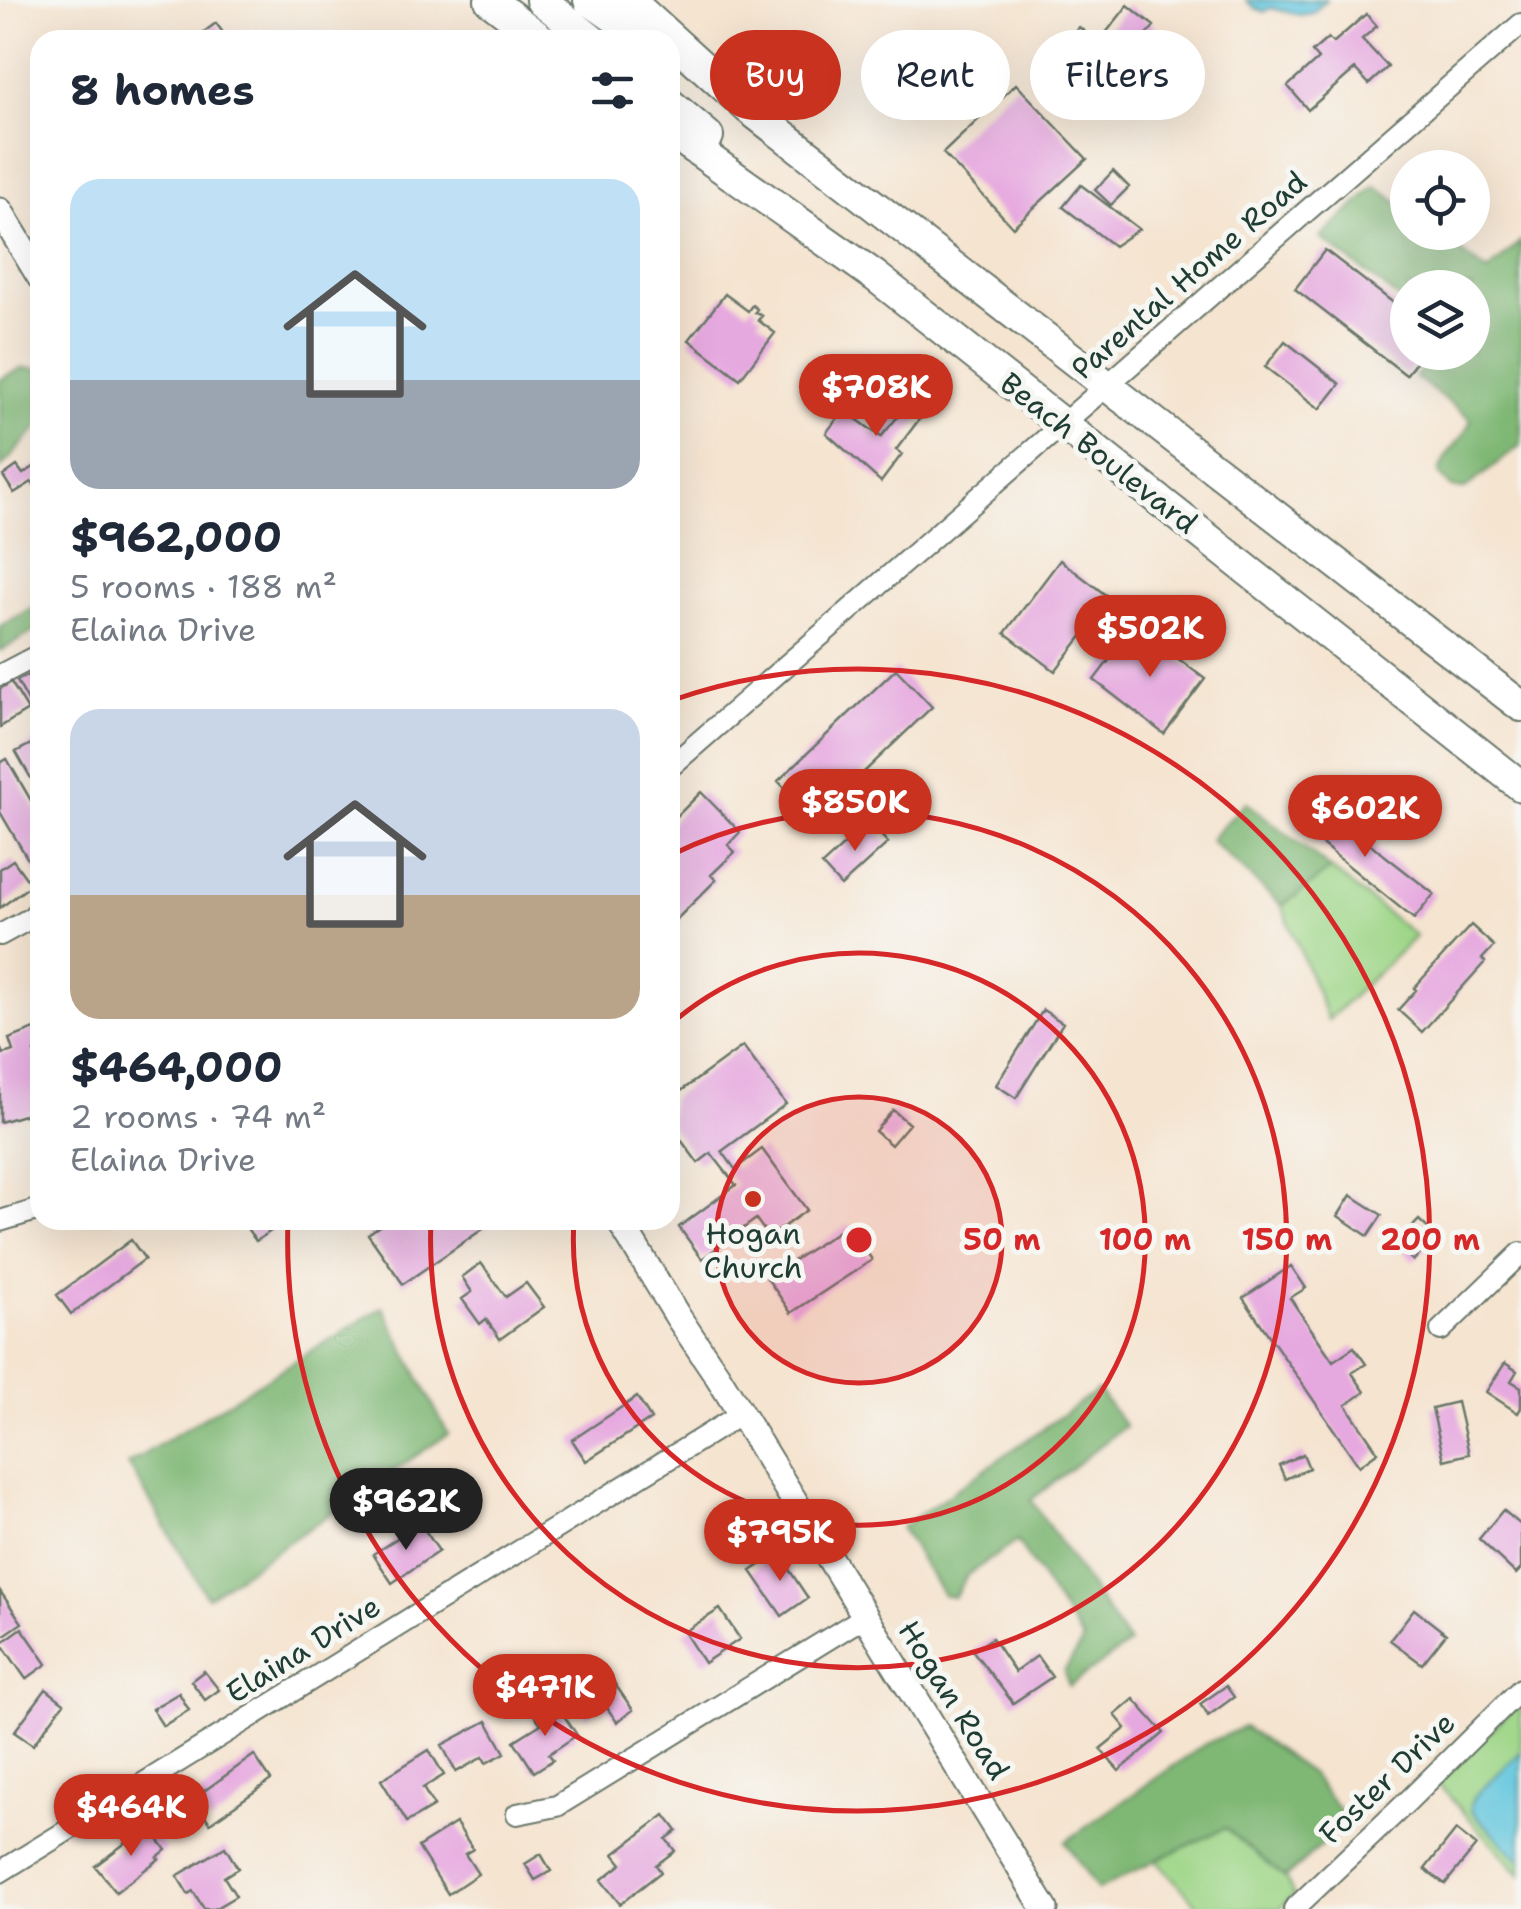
<!DOCTYPE html>
<html lang="en">
<head>
<meta charset="utf-8">
<style>
	body { margin:0; font-family:"Shantell Sans",sans-serif; background:#f2f2f3; color:#1f2937; height:100vh; display:flex; flex-direction:column; font-size:38px; white-space:nowrap }
	* { box-sizing:border-box; margin:0 }
	p { font-size:32px; color:#747a83 }
	.icon { flex:none; width:55px; height:55px; fill:none; stroke:currentColor; stroke-width:2; stroke-linecap:round; stroke-linejoin:round }
	.map { position:relative; flex:1; overflow:hidden }
	.panel { position:absolute; left:30px; top:30px; width:650px; height:1200px; display:flex; flex-direction:column; background:#fff; border-radius:30px; box-shadow:0 10px 40px #0002 }
	.panel>* { flex:none }
	.banner { position:absolute; left:710px; top:30px; width:660px; height:90px; display:flex; gap:20px }
	.tools { position:absolute; left:1390px; top:150px; display:grid; gap:20px }
	.tools a { display:grid; place-items:center; width:100px; height:100px; border-radius:50%; background:#fff; box-shadow:0 10px 40px #0002; font-size:50px }
	.price { position:absolute; translate:-50% -85px; padding:0 22px; border-radius:35px; background:#c8321e; color:#fff; font-size:32px; line-height:65px; filter:drop-shadow(0 2px 5px #0008) }
	.price::after { content:''; position:absolute; left:50%; top:60px; width:30px; height:22px; margin-left:-15px; background:inherit; clip-path:polygon(0 0,100% 0,50% 100%) }
	.price.selected { background:#222; color:#fff }
	ul { padding:0; list-style:none }
	li { display:grid; align-content:center; gap:20px; height:530px; padding:0 40px }
	li span { display:grid; place-items:center; height:310px; border-radius:30px; color:#555 }
	li>.icon { margin-inline-start:auto }
	span .icon { width:180px; height:180px; fill:#fffc; stroke-width:1 }
	li b { font-size:42px }
	h2 { display:flex; justify-content:space-between; align-items:center; height:120px; padding:0 40px; font-size:42px }
	.chip { padding:0 35px; border-radius:45px; background:#fff; box-shadow:0 10px 40px #0002; font-size:35px; line-height:90px }
	.chip.selected { background:#c8321e; color:#fff }
	.map>svg:first-child { display:block }
	.green { fill:#9fd688; stroke:#5f8a5e; stroke-width:2.5 }
	.forest { fill:#7fb774; stroke:#4f7a54; stroke-width:2.5 }
	.water { fill:#5fc5dd; stroke:#3f8188; stroke-width:2.5 }
	.building { fill:#e6a9df }
	.lines { fill:none; stroke-linecap:round; stroke-linejoin:round }
	.minor-casing { stroke:#6a776b; stroke-width:24 }
	.major-casing { stroke:#6a776b; stroke-width:29 }
	.highway-casing { stroke:#6a776b; stroke-width:34 }
	.minor { stroke:#fff; stroke-width:20 }
	.major { stroke:#fff; stroke-width:25 }
	.highway { stroke:#fff; stroke-width:30 }
	.ring { fill:none; stroke:#d62828; stroke-width:5 }
	.poi-dot { fill:#c8321e; stroke:#f6f6f2; stroke-width:4 }
	.labels { text-anchor:middle; dominant-baseline:central; stroke-width:10; stroke-linejoin:round; paint-order:stroke }
	.street-label { font-size:30px; fill:#1f3d34; stroke:#f6f6f2 }
	.poi-label { font-size:30px; fill:#1f3d34; stroke:#f6f6f2 }
	.centre { fill:#d62828; stroke:#f6f6f2; stroke-width:5 }
	.ring-label { font-size:30px; text-anchor:middle; font-weight:bold; fill:#d62828; stroke:#f6f6f2; stroke-width:10; stroke-linejoin:round; paint-order:stroke }
</style>
</head>
<body>
<div class="map">
<svg width="1521" height="1909" viewBox="0 0 1521 1909">
	<rect width="100%" height="100%" fill="#f6f6f2"/>
	<filter id="ink" filterUnits="userSpaceOnUse"><feTurbulence type="fractalNoise" baseFrequency=".01" numOctaves="2"/><feDisplacementMap in="SourceGraphic" scale="20" xChannelSelector="R" yChannelSelector="G"/><feConvolveMatrix kernelMatrix="1 2 1 2 8 2 1 2 1" color-interpolation-filters="sRGB"/></filter>
	<filter id="wash" filterUnits="userSpaceOnUse"><feTurbulence type="fractalNoise" baseFrequency=".0048" numOctaves="4" result="noise"/><feDisplacementMap in="SourceGraphic" scale="40" xChannelSelector="R" yChannelSelector="G"/><feGaussianBlur stdDeviation="2.25" result="paint"/><feColorMatrix in="noise" values="0 0 0 0 0 0 0 0 0 0 0 0 0 0 0 0 0 1.4 0 .05"/><feComposite in="paint" operator="in"/></filter>
	<g filter="url(#wash)">
		<rect width="100%" height="100%" fill="#f5e4d0"/>
		<!-- green -->
		<path class="green" d="M1331 869 1416 936 1328 1020 1282 906Z
			M1521 1701V1752L1474 1797 1471 1806 1472 1812 1521 1861V1875L1437 1783Z
			M1225 1828 1285 1878 1294 1895 1279 1909H1201L1156 1860Z"/>
		<!-- forest -->
		<path class="forest" d="M1376 186 1407 210 1408 232 1436 233 1488 272 1521 241V445L1465 489 1452 488 1439 474C1443 451 1464 442 1471 419L1415 377 1436 353 1472 352V288H1408L1407 305 1321 238Z
			M23 368 40 369V425L0 469V379Z
			M40 604V628L0 651V626Z
			M1246 802 1331 869 1282 906 1210 840Z
			M383 1307 448 1434 207 1597 128 1464Z
			M1098 1390 1125 1426 1031 1500 1129 1644 1069 1686 1064 1672 1083 1641 1017 1541 967 1575 954 1597 943 1595 901 1528Z
			M1244 1727 1310 1773 1348 1821 1285 1878 1225 1828 1156 1860 1098 1890 1065 1842 1205 1744Z"/>
		<!-- water -->
		<path class="water" d="M1246 0H1326L1313 13 1300 15 1270 8 1264 12 1255 8Z
			M1521 1752V1861L1472 1811 1471 1806 1474 1797Z"/>
		<g id="blocks">
			<!-- building -->
			<path class="building" d="M1128 5 1154 26 1109 81 1064 45 1079 27 1098 43Z
				M1366 14 1377 26 1362 39 1388 67 1369 84 1355 69 1308 110 1288 86 1318 59 1312 52 1328 38 1333 43Z
				M216 23 224 34 216 40H193Z
				M1016 84 1087 159 1013 227 943 153Z
				M1113 171 1129 187 1111 205 1095 190Z
				M1081 185 1139 229 1114 246 1063 207Z
				M1325 250 1408 314V352H1424L1406 375 1295 289Z
				M725 294 748 311 752 305 757 309 755 312 762 316 758 320 775 333 740 379 689 340Z
				M1285 341 1340 384 1320 409 1265 367Z
				M913 398 927 409 896 450 902 454 881 482 826 433 844 410 881 437Z
				M40 463V493L32 482 14 493 3 476 17 466 23 474Z
				M1060 560 1111 599 1055 671 1005 633Z
				M1135 626 1205 679 1164 734 1094 680Z
				M40 669V706L33 710 17 681Z
				M896 669 932 707 815 819 778 781Z
				M11 682 28 710 0 727V689Z
				M40 739V775L32 780 16 752Z
				M7 759 40 816V871L36 873 0 812V763Z
				M701 792 740 832 728 845 735 852 711 875 716 880 670 926V823Z
				M1314 800 1434 894 1414 919 1296 823Z
				M869 822 888 843 841 886 822 865Z
				M13 860 31 885 0 908V869Z
				M1471 925 1494 946 1482 959 1485 962 1422 1032 1398 1010 1416 990 1414 988Z
				M1043 1010 1063 1023 1016 1098 996 1085Z
				M40 1027V1051L34 1052 40 1072V1110L0 1122V1047L3 1054 10 1052 13 1051 9 1039Z
				M743 1046 786 1104 722 1151 735 1169 762 1149 807 1210 769 1237 756 1219 702 1259 679 1227 736 1185 711 1153 698 1163 670 1125V1099Z
				M893 1110 909 1124 891 1145 875 1131Z
				M1351 1195 1382 1215 1368 1236 1338 1216Z
				M241 1220H287L256 1241Z
				M388 1220H496L403 1284 368 1234Z
				M1419 1220 1437 1237 1413 1261 1396 1243Z
				M849 1224 872 1260 791 1313 767 1278Z
				M131 1240 145 1259 71 1314 57 1295Z
				M481 1263 506 1297 526 1283 544 1307 500 1339 486 1319 480 1324 462 1299 472 1292 462 1277Z
				M1291 1266 1306 1288 1290 1298 1333 1361 1354 1347 1366 1364 1352 1373 1365 1392 1346 1405 1378 1452 1359 1466 1243 1298Z
				M1505 1363 1517 1371 1511 1381 1521 1387V1408L1518 1413 1486 1392Z
				M637 1397 651 1419 586 1461 572 1440Z
				M1457 1402 1469 1454 1444 1460 1432 1408Z
				M1303 1454 1309 1468 1285 1479 1279 1465Z
				M1503 1510 1521 1525V1569L1516 1574 1479 1539Z
				M420 1523 439 1551 392 1583 373 1554Z
				M778 1553 808 1598 782 1616 751 1571Z
				M0 1591 22 1623 0 1638Z
				M720 1609 740 1639 704 1663 684 1632Z
				M1414 1609 1446 1634 1422 1664 1390 1640Z
				M22 1628 47 1664 26 1679 1 1643Z
				M992 1638 1015 1672 1037 1656 1052 1677 1013 1703 973 1651Z
				M603 1667 633 1710 617 1722 605 1705 587 1717 568 1692Z
				M204 1671 219 1690 205 1700 191 1681Z
				M1226 1686 1234 1697 1208 1716 1200 1704Z
				M46 1689 64 1703 33 1745 14 1732Z
				M179 1693 189 1710 163 1726 152 1709Z
				M1134 1699 1164 1733 1119 1771 1100 1749 1126 1728 1115 1715Z
				M549 1707 556 1717 562 1713 577 1735 549 1754 553 1760 534 1772 514 1741 541 1724 535 1716Z
				M487 1721 505 1753 486 1763 483 1757 456 1772 442 1745Z
				M429 1750 444 1775 423 1788 434 1806 407 1822 381 1780Z
				M254 1755 271 1780 210 1823 193 1799Z
				M665 1815 677 1831 666 1839 675 1851 656 1865 661 1872 620 1904 601 1880 622 1864 614 1854Z
				M456 1823 473 1849 465 1854 478 1874 448 1894 418 1847Z
				M148 1826 166 1850 157 1857 159 1859 116 1892 95 1866Z
				M1456 1830 1476 1846 1445 1884 1425 1869Z
				M225 1847 238 1868 224 1877 236 1896 214 1909H204L193 1891 188 1894 177 1876Z
				M541 1854 551 1871 535 1880 525 1864Z"/>
		</g>
	</g>
	<g filter="url(#ink)">
		<use href="#blocks" fill-opacity="0" stroke="#6a776b" stroke-width="2.5"/>
		<g class="lines">
			<!-- minor casing -->
			<g class="minor-casing">
				<path id="minor" d="M0 675 40 654
					M670 767 1521 24
					M0 935 31 918 40 909
					M0 1221 40 1209
					M1441 1330 1521 1253
					M517 1814 557 1806 864 1617
					M0 1872 741 1414
					M1294 1909 1409 1800 1521 1689"/>
			</g>
			<!-- major casing -->
			<g class="major-casing">
				<path id="major" d="M0 211 40 277
					M619 1220 678 1317 717 1375 1045 1909"/>
			</g>
			<!-- highway casing -->
			<g class="highway-casing">
				<path id="highway" d="M490 0 542 40
					M541 0 592 40
					M589 0 647 40
					M629 0 748 108 1521 706
					M670 104 708 136
					M670 131 875 276 1521 786"/>
			</g>
			<!-- minor -->
			<use href="#minor" class="minor"/>
			<!-- major -->
			<use href="#major" class="major"/>
			<!-- highway -->
			<use href="#highway" class="highway"/>
		</g>
	</g>
	<!-- distance rings -->
	<circle cx="859" cy="1240" r="143" fill="#d62828" fill-opacity=".12"/>
	<g class="ring">
		<circle cx="859" cy="1240" r="143"/>
		<path d="M671 1024A286 286 0 1 1 574 1220"/>
		<path d="M671 855A428 428 0 1 1 431 1221"/>
		<path d="M673 700A571 571 0 1 1 288 1220"/>
	</g>
	<!-- markers -->
	<circle class="poi-dot" cx="753" cy="1199" r="10"/>
	<g class="labels">
		<!-- street labels -->
		<g class="street-label">
			<text transform="translate(1189 275) rotate(-41)">Parental Home Road</text>
			<text transform="translate(1099 453) rotate(38)">Beach Boulevard</text>
			<text transform="translate(303 1649) rotate(-32)">Elaina Drive</text>
			<text transform="translate(954 1700) rotate(58)">Hogan Road</text>
			<text transform="translate(1387 1778) rotate(-44)">Foster Drive</text>
		</g>
		<!-- poi labels -->
		<g class="poi-label">
			<text x="753" y="1233">Hogan<tspan x="753" dy="34">Church</tspan></text>
		</g>
	</g>
	<circle cx="859" cy="1240" r="15" class="centre"/>
	<g class="ring-label">
		<text x="1002" y="1250">50 m</text>
		<text x="1145" y="1250">100 m</text>
		<text x="1287" y="1250">150 m</text>
		<text x="1430" y="1250">200 m</text>
	</g>
</svg>
<div class="tools">
<a><svg class="icon" aria-label="locate" viewBox="0 0 24 24"><circle cx="12" cy="12" r="6"/><path d="M12 2v4M12 18v4M2 12h4M18 12h4"/></svg></a>
<a><svg class="icon" aria-label="layers" viewBox="0 0 24 24"><path d="M12 4l9 5-9 5-9-5zM3 14l9 5 9-5"/></svg></a>
</div>
<b class="price" style="left:876px;top:439px">$708K</b>
<b class="price" style="left:1150px;top:680px">$502K</b>
<b class="price" style="left:855px;top:854px">$850K</b>
<b class="price" style="left:1365px;top:860px">$602K</b>
<b class="price selected" style="left:406px;top:1553px">$962K</b>
<b class="price" style="left:780px;top:1584px">$795K</b>
<b class="price" style="left:545px;top:1739px">$471K</b>
<b class="price" style="left:131px;top:1859px">$464K</b>
<div class="banner">
<a class="chip selected">Buy</a>
<a class="chip">Rent</a>
<a class="chip">Filters</a>
</div>
<section class="panel">
<h2>8 homes<svg class="icon" aria-label="filters" viewBox="0 0 24 24"><path d="M4 7h16M4 17h16"/><circle cx="9" cy="7" r="2"/><circle cx="15" cy="17" r="2"/></svg></h2>
<ul>
<li><span style="background:linear-gradient(#bfe0f5 65%,#9aa5b1 0)"><svg class="icon" aria-label="home" viewBox="0 0 24 24"><path d="M3 11l9-7 9 7M6 9v11h12V9"/></svg></span><div><b>$962,000</b><p>5 rooms · 188 m²</p><p>Elaina Drive</p></div></li>
<li><span style="background:linear-gradient(#c9d6e8 60%,#b9a48a 0)"><svg class="icon" aria-label="home" viewBox="0 0 24 24"><path d="M3 11l9-7 9 7M6 9v11h12V9"/></svg></span><div><b>$464,000</b><p>2 rooms · 74 m²</p><p>Elaina Drive</p></div></li>
</ul>
</section>
</div>
</body>
</html>
